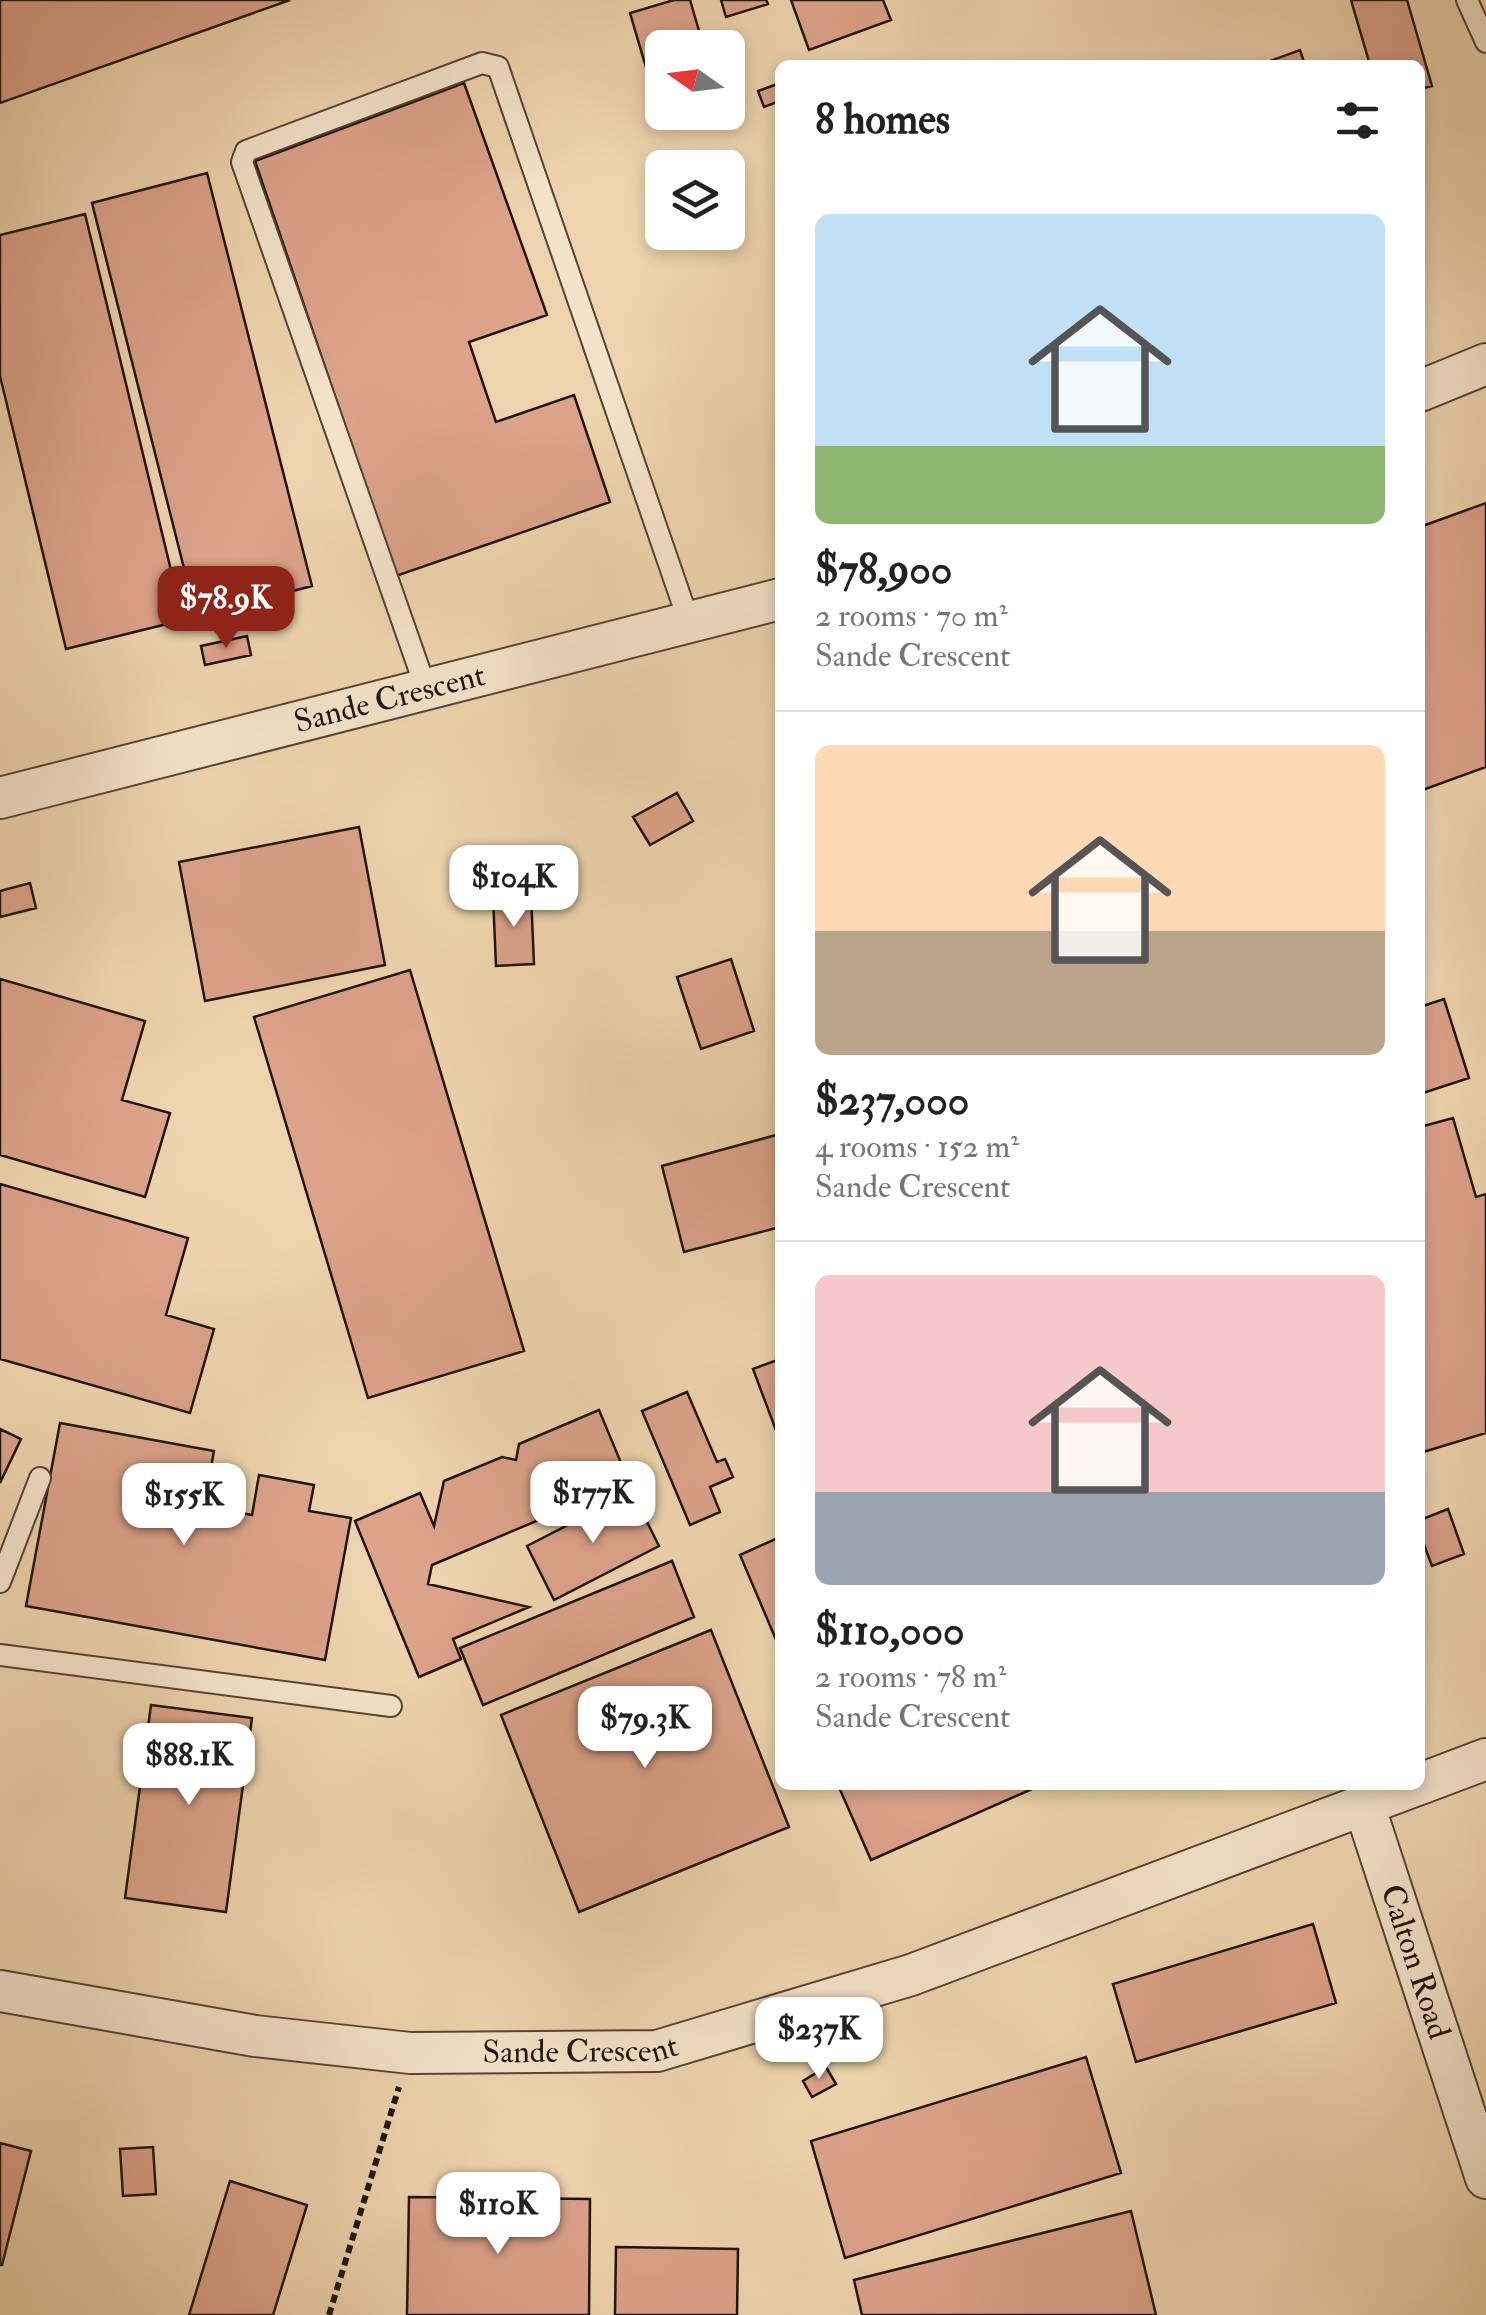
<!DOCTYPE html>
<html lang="en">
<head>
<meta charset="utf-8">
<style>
	body { margin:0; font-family:"IM FELL Double Pica",serif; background:#f6f6f6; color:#222; height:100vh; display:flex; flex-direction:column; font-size:38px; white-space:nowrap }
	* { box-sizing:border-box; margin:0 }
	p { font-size:32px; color:#767676 }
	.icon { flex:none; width:55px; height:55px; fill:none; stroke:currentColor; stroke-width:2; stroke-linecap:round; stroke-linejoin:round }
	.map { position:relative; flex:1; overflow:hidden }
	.drawer { position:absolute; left:775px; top:60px; width:650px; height:1730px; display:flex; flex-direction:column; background:#fff; border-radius:15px; box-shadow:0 5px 15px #0003 }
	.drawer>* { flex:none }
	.needle { width:65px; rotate:284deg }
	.tools { position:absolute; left:645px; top:30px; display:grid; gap:20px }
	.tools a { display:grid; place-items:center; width:100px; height:100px; border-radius:15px; background:#fff; box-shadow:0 5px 15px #0003; font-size:50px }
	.price { position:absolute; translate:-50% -85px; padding:0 22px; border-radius:20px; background:#fff; color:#222; font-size:32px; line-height:65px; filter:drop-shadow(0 2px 5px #0008) }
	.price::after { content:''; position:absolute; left:50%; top:60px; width:30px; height:22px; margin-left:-15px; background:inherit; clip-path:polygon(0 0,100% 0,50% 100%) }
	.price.current { background:#8f2418; color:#fff }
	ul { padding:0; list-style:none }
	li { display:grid; align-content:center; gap:20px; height:530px; padding:0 40px }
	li+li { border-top:2px solid #e0e0e0 }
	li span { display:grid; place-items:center; height:310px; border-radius:15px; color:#555 }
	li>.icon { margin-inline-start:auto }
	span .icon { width:180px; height:180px; fill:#fffc; stroke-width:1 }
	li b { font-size:42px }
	h2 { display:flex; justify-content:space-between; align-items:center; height:120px; padding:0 40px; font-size:42px }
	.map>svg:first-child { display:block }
	.building { fill:#dca28a; stroke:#1f140d; stroke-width:2.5 }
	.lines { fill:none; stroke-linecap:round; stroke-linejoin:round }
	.lane-casing { stroke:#534435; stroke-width:24 }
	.street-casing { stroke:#534435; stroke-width:44 }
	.path { stroke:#1f140d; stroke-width:6; stroke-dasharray:8 5; stroke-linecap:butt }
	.lane { stroke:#f4e3ca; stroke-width:20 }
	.street { stroke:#f4e3ca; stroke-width:40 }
	.labels { text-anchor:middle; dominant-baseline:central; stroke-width:10; stroke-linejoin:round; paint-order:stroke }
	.street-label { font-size:32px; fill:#1f140d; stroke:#f4e3ca }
</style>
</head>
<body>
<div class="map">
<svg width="1486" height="2315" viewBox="0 0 1486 2315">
	<rect width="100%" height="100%" fill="#eed4ae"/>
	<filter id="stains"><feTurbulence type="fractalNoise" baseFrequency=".002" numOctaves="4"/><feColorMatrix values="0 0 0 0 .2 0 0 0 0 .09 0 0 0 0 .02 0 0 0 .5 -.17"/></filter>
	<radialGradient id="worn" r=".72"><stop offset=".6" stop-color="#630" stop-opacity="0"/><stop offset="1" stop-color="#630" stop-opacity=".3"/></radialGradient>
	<!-- building -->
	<path class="building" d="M0 0H290L0 103Z
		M674 0H690L704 48H662V96L655 98 630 13Z
		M721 0H766L768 4 726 17Z
		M791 0H883L891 20 809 50Z
		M1351 0H1407L1432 86 1420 89V65H1370Z
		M1300 50 1305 65H1259Z
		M464 83 547 315 469 342 496 422 574 395 610 502 396 576 255 161Z
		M780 83V101L764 107 758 91Z
		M207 173 312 586 196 616 92 203Z
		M85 214 183 620 66 649 0 376V235Z
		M1486 503V767L1420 791V527Z
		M247 636 251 655 205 665 201 646Z
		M677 793 693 821 650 845 633 817Z
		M359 827 385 965 205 1001 179 862Z
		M30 883 36 908 0 917V891Z
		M531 894 534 964 496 966 493 896Z
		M731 959 754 1031 701 1049 677 977Z
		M410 970 524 1351 368 1398 254 1017Z
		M0 979 145 1021 122 1100 170 1113 145 1197 0 1155Z
		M1444 999 1469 1078 1420 1094V1007Z
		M1453 1118 1476 1197 1486 1194V1433L1420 1453V1127Z
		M780 1134V1227L684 1252 662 1166Z
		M0 1184 188 1238 166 1315 214 1329 190 1413 0 1359Z
		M780 1359V1441L753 1369Z
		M687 1392 717 1462 725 1459 733 1477 710 1487 720 1512 690 1525 642 1411Z
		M599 1410 629 1482 432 1565 428 1584 529 1607 453 1639 461 1659 419 1677 355 1521 420 1493 434 1526 444 1481 502 1457 516 1460 519 1444Z
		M60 1423 214 1451 204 1506 252 1515 259 1475 314 1485 309 1511 351 1518 325 1660 26 1606Z
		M0 1429 21 1439 0 1483Z
		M632 1492 659 1546 554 1600 527 1546Z
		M1448 1509 1464 1554 1432 1566 1420 1534V1520Z
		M780 1537V1649L740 1555Z
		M672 1561 694 1617 483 1705 460 1648Z
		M711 1630 789 1827 579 1912 501 1715Z
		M151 1705 252 1718 226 1912 125 1898Z
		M838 1785H1041L871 1860Z
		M1313 1924 1336 2003 1136 2062 1113 1984Z
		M1086 2057 1121 2173 845 2258 811 2141Z
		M826 2067 836 2084 812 2097 803 2081Z
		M0 2143 31 2151 2 2265H0Z
		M153 2147 156 2194 123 2196 120 2149Z
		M230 2181 307 2205 273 2315H189Z
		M409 2197 590 2199 589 2315H407Z
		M1131 2211 1156 2315H862L854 2280Z
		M616 2247 738 2249 737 2315H615Z"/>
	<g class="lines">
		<!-- lane casing -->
		<g class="lane-casing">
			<path id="lane" d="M1467 0 1486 42
				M425 686 242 162 246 151 482 63 498 67 689 622
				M0 1582 40 1478
				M0 1655 391 1706"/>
		</g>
		<!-- street casing -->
		<g class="street-casing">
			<g id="street">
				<path d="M1420 391 1486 364"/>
				<path id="s1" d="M0 798 780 599"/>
				<path d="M1420 1784 1486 1759"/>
				<path id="s2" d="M1364 1805 1486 2178"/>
				<path id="s3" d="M0 1991 255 2036 410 2053 657 2051 911 1975 1417 1785"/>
			</g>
		</g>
		<!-- path -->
		<path class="path" d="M329 2315 399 2087"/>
		<!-- lane -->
		<use href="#lane" class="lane"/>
		<!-- street -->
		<use href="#street" class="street"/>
	</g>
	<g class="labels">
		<!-- street labels -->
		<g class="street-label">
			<text stroke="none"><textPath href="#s1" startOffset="402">Sande Crescent</textPath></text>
			<text stroke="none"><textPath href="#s2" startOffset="165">Calton Road</textPath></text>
			<text stroke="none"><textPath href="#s3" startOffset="585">Sande Crescent</textPath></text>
		</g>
	</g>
	<rect width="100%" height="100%" filter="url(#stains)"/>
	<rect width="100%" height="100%" fill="url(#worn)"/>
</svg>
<div class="tools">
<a><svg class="needle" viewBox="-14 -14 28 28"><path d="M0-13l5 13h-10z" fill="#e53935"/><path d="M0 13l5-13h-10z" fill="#767676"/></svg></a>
<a><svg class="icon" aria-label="layers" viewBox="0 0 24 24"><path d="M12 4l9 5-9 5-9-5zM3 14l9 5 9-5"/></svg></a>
</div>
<b class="price current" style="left:226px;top:651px">$78.9K</b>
<b class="price" style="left:514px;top:930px">$104K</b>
<b class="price" style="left:593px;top:1546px">$177K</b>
<b class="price" style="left:184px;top:1548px">$155K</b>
<b class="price" style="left:645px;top:1771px">$79.3K</b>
<b class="price" style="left:189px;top:1808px">$88.1K</b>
<b class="price" style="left:819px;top:2082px">$237K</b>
<b class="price" style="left:498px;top:2257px">$110K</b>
<section class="drawer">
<h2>8 homes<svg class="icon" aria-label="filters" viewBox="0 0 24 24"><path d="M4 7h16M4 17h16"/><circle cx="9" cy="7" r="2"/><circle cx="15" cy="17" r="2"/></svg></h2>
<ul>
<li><span style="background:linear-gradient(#bfe0f5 75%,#8fb573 0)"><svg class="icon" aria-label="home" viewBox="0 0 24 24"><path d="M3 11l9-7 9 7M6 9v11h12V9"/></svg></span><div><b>$78,900</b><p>2 rooms · 70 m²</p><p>Sande Crescent</p></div></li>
<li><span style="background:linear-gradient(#ffd9b3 60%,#b9a48a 0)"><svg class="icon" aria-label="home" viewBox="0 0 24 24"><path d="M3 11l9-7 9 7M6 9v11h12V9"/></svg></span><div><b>$237,000</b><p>4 rooms · 152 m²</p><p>Sande Crescent</p></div></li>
<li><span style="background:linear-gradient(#f6c9c9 70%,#9aa5b1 0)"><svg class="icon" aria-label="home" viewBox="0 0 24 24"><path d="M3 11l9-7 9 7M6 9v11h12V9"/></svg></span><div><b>$110,000</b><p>2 rooms · 78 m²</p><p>Sande Crescent</p></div></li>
</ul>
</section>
</div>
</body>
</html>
